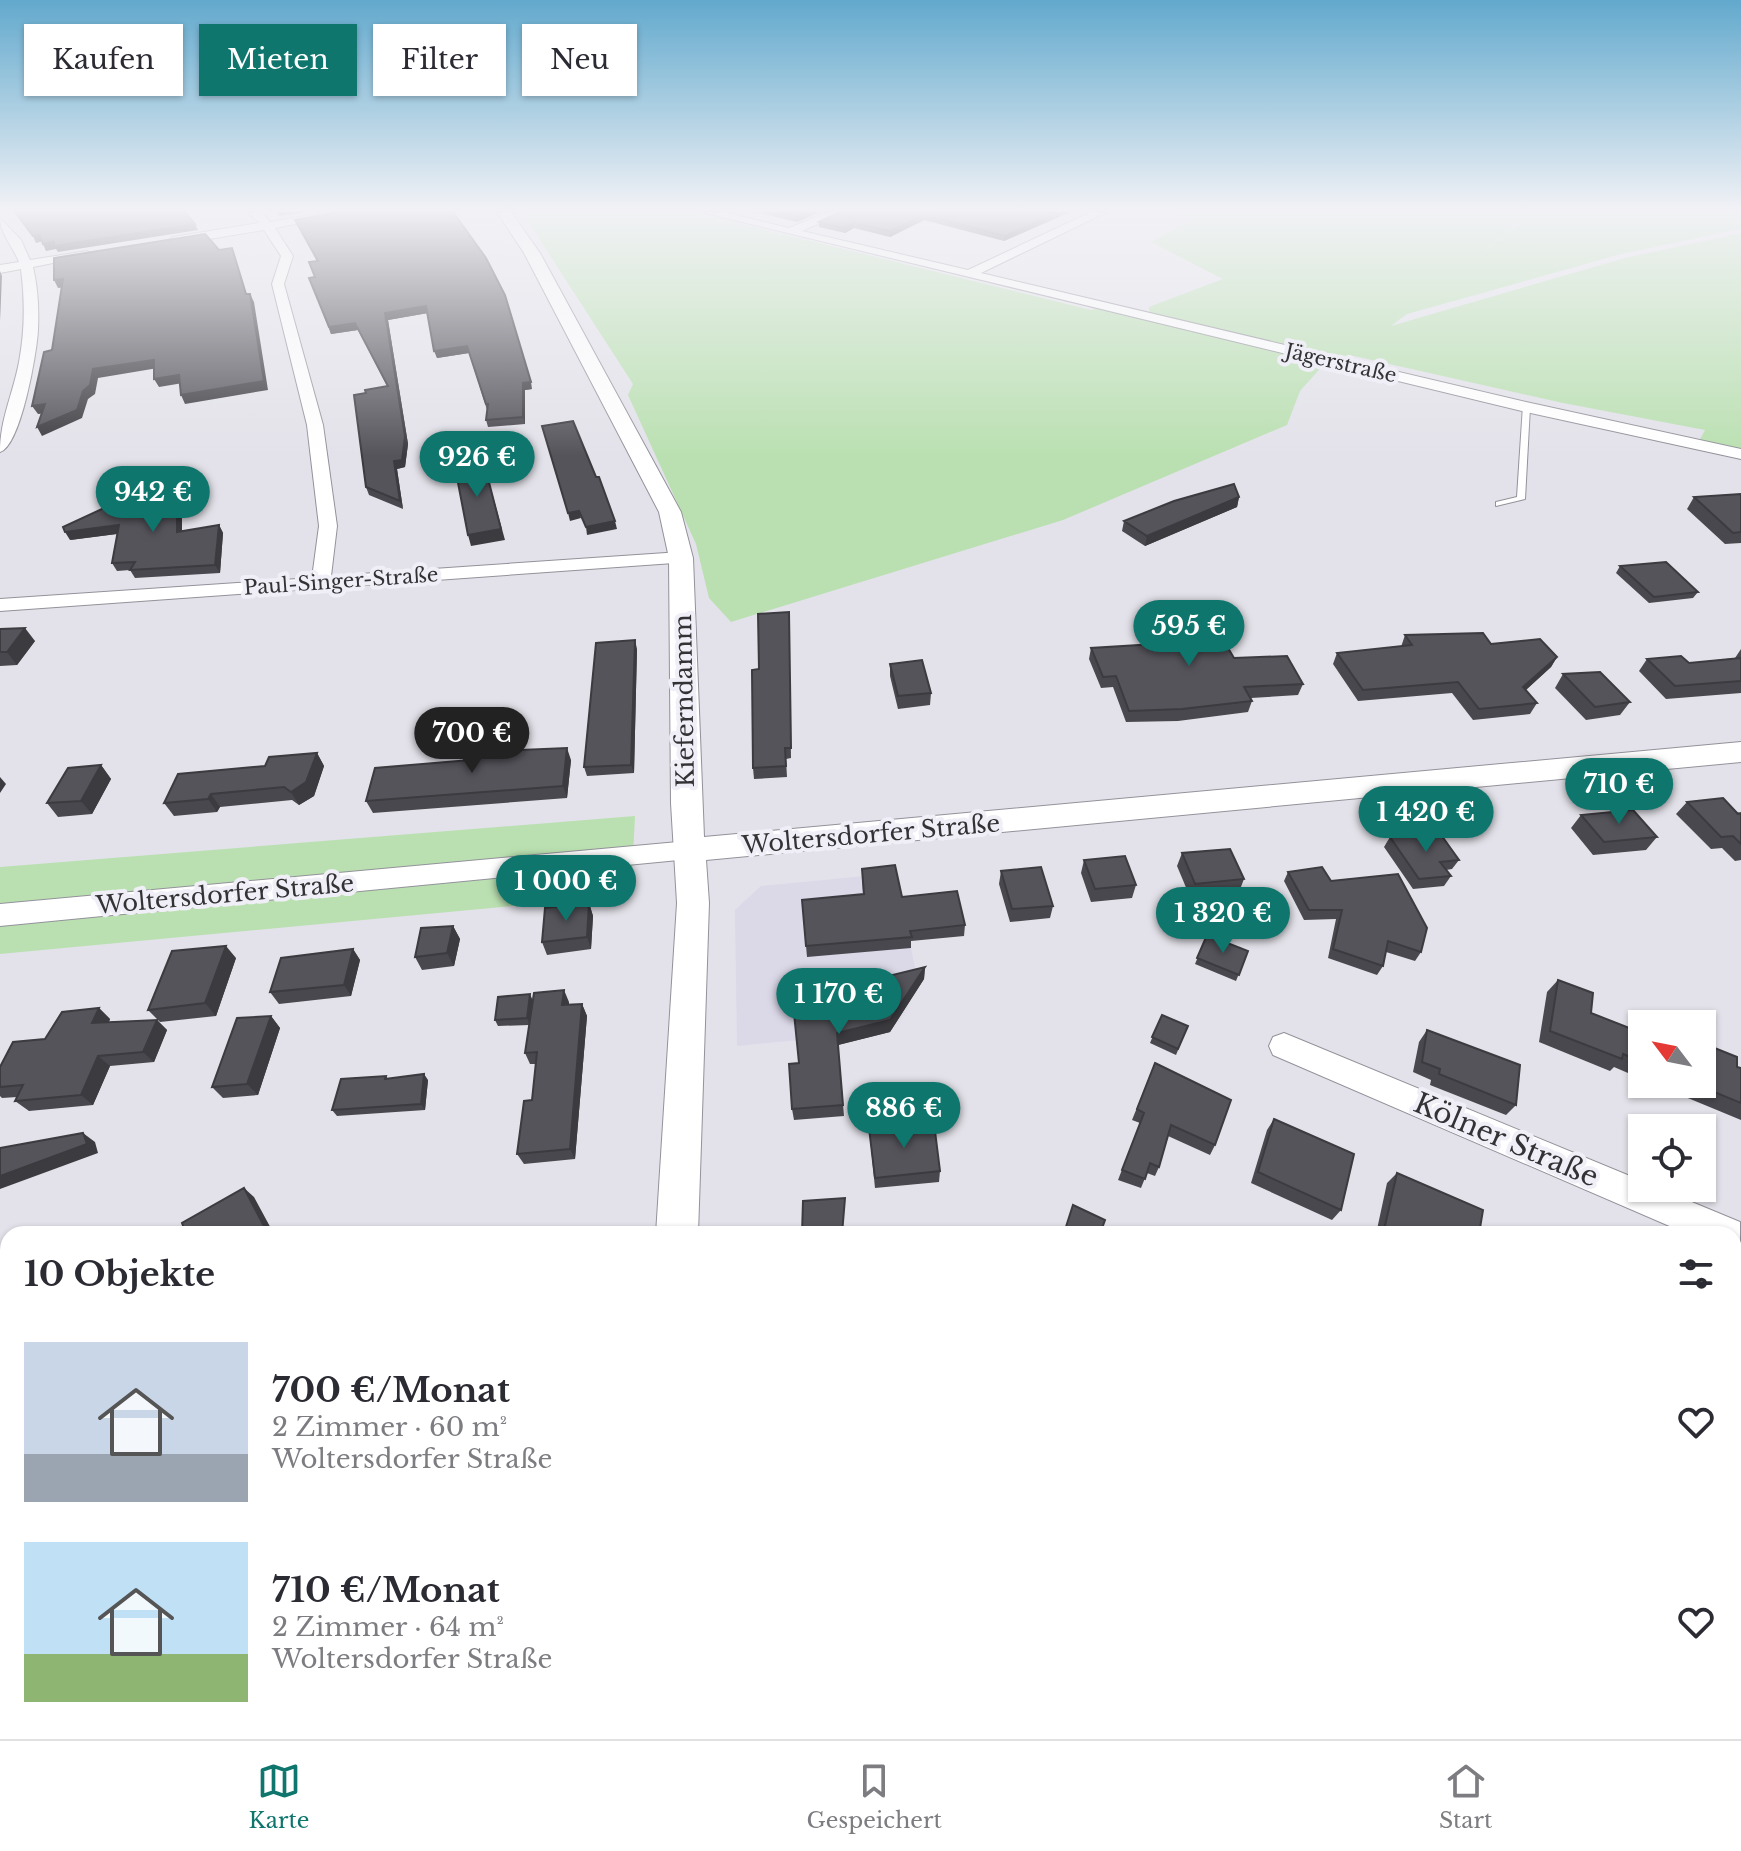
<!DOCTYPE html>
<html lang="de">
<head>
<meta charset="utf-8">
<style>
	body { margin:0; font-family:"Libre Baskerville",serif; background:#f2f2f3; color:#2b2b33; height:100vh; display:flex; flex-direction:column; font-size:30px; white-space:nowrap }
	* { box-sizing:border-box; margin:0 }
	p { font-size:26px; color:#7c7c81 }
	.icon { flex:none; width:44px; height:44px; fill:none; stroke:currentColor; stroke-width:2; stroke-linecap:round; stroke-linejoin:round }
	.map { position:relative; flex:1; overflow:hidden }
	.panel { position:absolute; left:0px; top:1226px; width:1742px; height:514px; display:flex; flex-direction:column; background:#fff; border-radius:24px 24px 0 0; box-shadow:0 2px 6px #0004 }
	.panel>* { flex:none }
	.top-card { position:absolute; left:24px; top:24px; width:800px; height:72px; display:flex; gap:16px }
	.needle { width:52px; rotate:302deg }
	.controls { position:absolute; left:1628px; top:1010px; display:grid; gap:16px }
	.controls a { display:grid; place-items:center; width:88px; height:88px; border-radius:0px; background:#fff; box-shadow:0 2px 6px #0004; font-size:40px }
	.price { position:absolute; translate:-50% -68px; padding:0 18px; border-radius:28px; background:#0f766e; color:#fff; font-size:26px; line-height:52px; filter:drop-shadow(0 2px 4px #0008) }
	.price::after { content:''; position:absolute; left:50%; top:48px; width:24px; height:18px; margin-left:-12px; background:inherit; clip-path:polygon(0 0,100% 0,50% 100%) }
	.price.on { background:#222; color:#fff }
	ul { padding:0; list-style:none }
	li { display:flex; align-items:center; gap:24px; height:200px; padding:0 24px }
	li span { display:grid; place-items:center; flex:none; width:224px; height:160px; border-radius:0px; color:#555 }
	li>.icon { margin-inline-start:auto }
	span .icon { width:96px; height:96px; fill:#fffc; stroke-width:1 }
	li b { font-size:34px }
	h2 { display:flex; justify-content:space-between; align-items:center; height:96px; padding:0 24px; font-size:34px }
	.chip { padding:0 28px; border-radius:0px; background:#fff; box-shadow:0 2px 6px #0004; font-size:28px; line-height:72px }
	.chip.on { background:#0f766e; color:#fff }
	.dock { display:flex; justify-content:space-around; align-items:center; height:112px; border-top:2px solid #e1e1e2; background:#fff; font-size:22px; color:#7c7c81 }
	.dock a { display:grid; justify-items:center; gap:4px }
	.dock .on { color:#0f766e }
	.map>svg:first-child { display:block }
	.built { fill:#dbd8e8 }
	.green { fill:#bae0b1 }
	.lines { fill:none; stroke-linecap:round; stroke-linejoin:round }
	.service-casing { stroke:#93929a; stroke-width:2 }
	.minor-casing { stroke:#93929a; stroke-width:2 }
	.tertiary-casing { stroke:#93929a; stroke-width:2 }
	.service { fill:#fff; fill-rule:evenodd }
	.minor { fill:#fff; fill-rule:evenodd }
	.tertiary { fill:#fff; fill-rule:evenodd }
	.wall { fill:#49484e }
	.shaded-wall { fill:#3c3b40 }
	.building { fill:#55545b; stroke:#3c3b40; stroke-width:2 }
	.labels { text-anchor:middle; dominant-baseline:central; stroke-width:8; stroke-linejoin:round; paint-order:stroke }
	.far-street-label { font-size:20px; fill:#333336; stroke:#f0eff7 }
	.street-label { font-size:24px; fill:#333336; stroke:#f0eff7 }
	.near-street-label { font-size:28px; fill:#333336; stroke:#f0eff7 }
</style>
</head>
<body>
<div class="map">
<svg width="1741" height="1739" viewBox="0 0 1741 1739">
	<rect width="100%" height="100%" fill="#e3e2ea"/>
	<!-- built -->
	<path class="built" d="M896 873 919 988 890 1031 737 1046 735 910 761 886Z"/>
	<!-- green -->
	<path class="green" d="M522 212H693L1091 310 1101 307 1326 362 1300 391 1287 425 1063 520 731 622 709 598 696 544 628 395 633 384Z
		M1163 212H1531L1472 262 1533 212H1741V229L1621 254 1407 314 1391 326 1625 258 1741 233V454L1697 445 1705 430 1563 403 1354 356H1331L1150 314 1149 307 1223 279 1151 242 1192 219Z
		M635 816 631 895 0 954V867Z"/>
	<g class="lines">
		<!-- service casing -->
		<g class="service-casing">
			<path id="service" d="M1523 405 1530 407 1525 499 1496 506V502L1517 497Z"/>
		</g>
		<!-- minor casing -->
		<g class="minor-casing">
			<path id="minor" d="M248 212H261L270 222 329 212H357L275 228 293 256 284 284 323 425 337 526 331 576 681 552 691 558 688 562 0 611V599L312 578 319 526 307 425 272 284 281 256 264 230 173 245 167 241 173 237 259 223Z
				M701 212H722L789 228 828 212H844L802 231 968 270 1091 212H1107L981 273 1526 402 1741 449V459L1526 412Z
				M0 218 21 240 30 260 87 251 93 255 33 267C38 288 39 309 38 330 37 352 21 446 0 452 0 419 13 394 19 362 25 330 25 301 21 269L0 273V265L19 262C13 247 0 233 0 218Z
				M689 841 698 843 702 850 698 857 689 859 0 926V904Z
				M1284 1033 1642 1181V1188H1658L1740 1222V1246L1734 1248V1234H1688L1273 1055 1269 1046 1273 1037Z
				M1108 1732H1161L1164 1739H1111Z"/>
		</g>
		<!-- tertiary casing -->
		<g class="tertiary-casing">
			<path id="tertiary" d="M497 212H511L540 253 681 512 693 558 704 837 1741 742V762L706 860 709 903 698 1234H656L677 903 671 803 669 558 659 512 524 253Z
				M532 1732H588L585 1739H529Z"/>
		</g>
		<!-- service -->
		<use href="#service" class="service"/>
		<!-- minor -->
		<use href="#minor" class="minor"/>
		<!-- tertiary -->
		<use href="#tertiary" class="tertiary"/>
	</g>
	<!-- wall -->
	<path class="wall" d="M338 212 532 389 525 390V424L488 427 486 420 487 410 469 353 437 358 428 313 388 320 408 444 405 467 397 469 403 509 369 495 366 487V393L387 386 358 330 331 334 309 278 315 277 317 261 295 220Z
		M756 212H820L797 222Z
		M840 212H1070L1004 241 924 220 890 237 854 228 845 233 819 227V222Z
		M153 492 156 498 182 502V532L219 525 223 533 220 573 135 578 130 570 117 571 112 563 117 534 70 540Z
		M1741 494V543L1725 544 1687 509 1694 497Z
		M1239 497 1237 507 1145 546 1122 531 1124 521Z
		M1620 566 1698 592 1693 598 1649 603 1616 573Z
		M789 612 791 758 786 759 787 777 754 779 753 768 759 669Z
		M1156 613 1234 658 1303 684 1298 695 1251 698 1252 701 1248 712 1178 721 1126 722 1113 687 1101 688 1089 659 1091 648 1163 643 1153 625Z
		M0 629 35 641 17 665 0 666Z
		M1405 635 1491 644 1557 657 1551 667 1526 690 1537 703 1530 714 1473 720 1452 693 1358 701 1333 664 1337 653 1401 647Z
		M637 649 634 773 587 776 584 767Z
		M1741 649V693L1666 699 1639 671 1647 659 1689 663 1735 658Z
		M890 664 931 693 930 705 898 709 890 676Z
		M1563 674 1630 702 1620 715 1586 720 1555 688Z
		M317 753 324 766 314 796 299 805 292 800 220 807 217 812 174 816 164 803 265 766Z
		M470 760H571L567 798 373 813 366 801Z
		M101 765 111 779 92 814 58 817 47 803Z
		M1687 802 1741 813V860L1735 861 1722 848 1711 849 1676 814Z
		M1581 815 1657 837 1646 850 1593 855 1571 828Z
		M1390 837 1459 860 1452 869 1446 870 1451 876 1444 886 1413 889 1384 847Z
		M1182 853 1244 879 1239 892 1190 897 1177 866Z
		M1084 860 1136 885 1132 898 1091 902 1081 873Z
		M862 869 902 897 965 925 964 936 911 941V948L807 957 802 900 863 894Z
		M1001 871 1053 906 1050 918 1010 922 999 884Z
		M1288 872 1331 881 1421 952 1415 961 1386 952 1383 966 1377 975 1328 958 1336 919 1304 920 1284 881Z
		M589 903 593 916 591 949 547 955 542 942Z
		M453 926 460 939 454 966 422 970 415 957Z
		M1207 935 1248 951 1236 981 1195 964Z
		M353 949 360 960 351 996 279 1004 270 992Z
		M236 958 216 1016 160 1022 148 1010Z
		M925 967 924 979 890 1032 838 1045 844 1116 794 1120 792 1109 799 1063 818 1009 864 994V982Z
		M1558 980 1591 1013 1642 1033V1079L1614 1067 1610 1071 1539 1042 1547 992Z
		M533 1000 569 1002V1005L582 1004 587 1016 575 1159 524 1164 517 1154 532 1100 536 1064H530L525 1053 529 1025 498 1026 495 1020Z
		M99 1008 110 1019 109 1022 157 1020 167 1030 154 1062 110 1066 93 1105 29 1111 15 1101 17 1097 2 1098 0 1096V1067Z
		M1162 1015 1188 1026 1176 1055 1150 1043Z
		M271 1016 280 1028 258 1095 223 1098 212 1087Z
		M1427 1030 1516 1105 1506 1115 1430 1085 1431 1080 1413 1072 1419 1042Z
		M1155 1063 1215 1145 1210 1155 1168 1136 1159 1167 1155 1176 1147 1173 1141 1188 1118 1180 1140 1123 1132 1120Z
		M1737 1067 1741 1068V1120L1654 1084H1702Z
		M386 1076 388 1079 428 1080 425 1110 337 1116 332 1110Z
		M1274 1119 1341 1210 1332 1220 1251 1183 1267 1130Z
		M869 1128 940 1171 939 1182 875 1188Z
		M1397 1173 1479 1234H1376L1387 1183Z
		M1734 1407 1738 1473 1741 1475V1576L1734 1573Z
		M1407 1732H1504L1514 1739H1406Z"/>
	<!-- shaded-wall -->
	<path class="shaded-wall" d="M277 212H308L279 216Z
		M807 212H820L797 222V216Z
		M1059 212H1070L1004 241 1005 236Z
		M924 215V220L890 237V231Z
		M854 223V228L845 233 844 228Z
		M195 224 198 230 58 252 56 249 46 251 43 244Z
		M40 235 43 241 36 243 33 236Z
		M0 271 2 276 0 321Z
		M63 279 67 287 58 288 54 280Z
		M250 294 254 302 268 390 185 404 181 395Z
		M426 306 428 313 388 320 408 444 405 467 397 469 403 509 400 501 394 461 385 313Z
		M355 323 358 330 331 334 329 327Z
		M467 346 469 353 437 358 434 351Z
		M154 360 158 368 98 378 95 394 88 399 82 418 42 436 37 427 93 369Z
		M179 375 183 383 159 387 154 379Z
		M531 382 532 389 525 390V424L523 417V383Z
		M45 404 50 413 38 414 32 406Z
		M484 463 505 540 471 546 468 535Z
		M177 494 182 502V540L177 532Z
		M1239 497 1237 507 1145 546 1147 536Z
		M579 511 581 518 570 521 568 513Z
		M615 521 617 529 587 535 586 527Z
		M119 525 124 533 70 540 65 532Z
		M219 525 223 533 220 573 215 565Z
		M25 628 35 641 17 665 7 652Z
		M635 640 637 649 634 773 631 765Z
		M1557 657 1551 667 1517 698 1523 687Z
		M567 748 571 760 567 798 563 786Z
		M317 753 324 766 314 796 299 805 291 792Z
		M101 765 111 779 92 814 81 801Z
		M0 777 6 784 0 793Z
		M211 794 220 807 217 812 208 799Z
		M589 903 593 916 591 949 587 937Z
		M453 926 460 939 454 966 447 953Z
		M226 946 236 958 216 1016 205 1003Z
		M353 949 360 960 351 996 344 985Z
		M925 967 924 979 890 1032 838 1045 837 1033Z
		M564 990 569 1002 567 1017 562 1005Z
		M530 994 533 1001 530 1025 527 1018Z
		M582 1004 587 1016 575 1159 570 1149Z
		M99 1008 110 1019 104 1034 92 1023Z
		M271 1016 280 1028 258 1095 247 1084Z
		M157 1020 167 1030 154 1062 143 1052Z
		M98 1056 110 1066 93 1105 81 1095Z
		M424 1074 428 1080 425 1110 421 1104Z
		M83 1133 95 1142 98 1153 0 1189V1176Z
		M244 1188 254 1197 274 1234H268Z
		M420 1732H431L428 1739H417Z"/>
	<!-- building -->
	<path class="building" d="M15 212H185L195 224 54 246V242L43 244 40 235 33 236Z
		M338 212H453L486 258 505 295 531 382 523 383V417L486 420 488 404H486L467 346 434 351 426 306 385 313 405 436 402 460 394 461 400 501 366 487 354 395 366 393 365 390 388 386 355 323 329 327 309 278 315 277 309 262 318 261 295 220Z
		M778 212H807L797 216Z
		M840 212H1059L1005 236 924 215 890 231 854 223 844 228 819 222Z
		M205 234 219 250 232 248 246 294H250L264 381 181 395 179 375 154 379V360L93 369 90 385 83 391 77 410 37 427 45 404 32 406 44 352 52 350 63 279 54 280V258Z
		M573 421 596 477H599L615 521 586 527 579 511 568 513 542 426Z
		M484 463 501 529 468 535 455 467Z
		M1234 484 1239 497 1147 536 1124 521 1174 501Z
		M153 492V498L177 494V532L219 525 215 565 130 570 135 562 112 563 119 525 65 532 63 527 130 496Z
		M1741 494V532L1733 533 1694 497Z
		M1666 562 1698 592 1654 597 1620 566Z
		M1206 611 1234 658 1287 656 1303 684 1244 687 1252 701 1182 709 1129 711 1116 676 1103 677 1091 648 1172 643 1156 613Z
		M789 612 791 748H785L786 766 753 768 752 670 759 669 758 614Z
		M25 628 7 652H0V629Z
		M1483 633 1491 644 1540 639 1557 657 1523 687 1537 703 1479 709 1458 682 1363 690 1337 653 1412 645 1405 635Z
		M635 640 631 765 584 767 596 643Z
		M1681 656 1689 663 1741 658V681L1675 686 1647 659Z
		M922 660 931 693 898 696 890 664Z
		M1600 672 1630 702 1595 707 1563 674Z
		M567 748 563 786 366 801 375 768 470 760 471 752Z
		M317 753 306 782 291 792 284 787 211 794 208 799 164 803 178 774 265 766 269 757Z
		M101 765 81 801 47 803 68 768Z
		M1723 798 1738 814 1741 813V844L1733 836 1721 837 1687 802Z
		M1633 810 1657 837 1604 842 1581 815Z
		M1439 832 1459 860 1440 862 1451 876 1419 879 1390 837Z
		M1230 849 1244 879 1195 884 1182 853Z
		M1125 856 1136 885 1095 889 1084 860Z
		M895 865 902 897 957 891 965 925 910 931 912 937 806 946 802 900 864 894 862 869Z
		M1041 867 1053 906 1012 909 1001 871Z
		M1322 867 1331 881 1398 874 1427 928 1421 952 1388 941 1383 966 1333 949 1342 910H1309L1288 872Z
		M589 903 587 937 542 942 545 908Z
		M453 926 447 953 415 957 421 928Z
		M1207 935 1248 951 1239 975 1197 958Z
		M226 946 205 1003 148 1010 172 951Z
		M353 949 344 985 270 992 281 958Z
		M925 967 890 1020 837 1033 843 1105 792 1109 789 1064 799 1063 794 1013 818 1009 817 998 866 994 864 982Z
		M1558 980 1593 993 1591 1013 1642 1033V1062L1623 1054 1622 1059 1550 1031Z
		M564 990 562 1005 582 1004 570 1149 517 1154 524 1101 532 1100 537 1052 525 1053 534 993Z
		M530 994 527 1018 495 1020 498 997Z
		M99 1008 92 1023 157 1020 143 1052 98 1056 81 1095 15 1101 23 1085 0 1087V1067L13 1042 45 1039 62 1012Z
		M1162 1015 1188 1026 1178 1049 1152 1037Z
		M271 1016 247 1084 212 1087 237 1018Z
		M1427 1030 1520 1065 1516 1105 1439 1074 1440 1069 1422 1062Z
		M1702 1043 1737 1057V1067L1741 1068V1103L1695 1084H1702Z
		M1155 1063 1231 1100 1215 1145 1171 1125 1159 1167 1150 1163 1145 1179 1122 1170 1144 1113 1137 1109Z
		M424 1074 421 1104 332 1110 341 1079 386 1076 385 1079Z
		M1274 1119 1354 1154 1341 1210 1258 1172Z
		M934 1123 940 1171 875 1178 869 1128Z
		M83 1133 87 1144 0 1176V1148Z
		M1397 1173 1483 1210 1479 1234H1394L1384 1230Z
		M244 1188 268 1234H186L182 1223Z
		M845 1198 842 1234H802L803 1201Z
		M1073 1205 1105 1220 1100 1234H1074L1065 1230Z
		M1734 1407 1740 1410 1738 1473 1741 1475V1564L1734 1561Z
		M304 1732H420L417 1739H300Z
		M1424 1732H1504L1514 1739H1422Z"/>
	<!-- sky -->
	<linearGradient id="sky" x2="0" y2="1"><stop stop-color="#62a9cd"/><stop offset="0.46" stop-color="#f2f2f6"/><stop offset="1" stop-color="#f2f2f6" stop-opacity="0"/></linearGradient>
	<rect width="1741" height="456" fill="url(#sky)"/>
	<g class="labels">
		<!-- far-street labels -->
		<g class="far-street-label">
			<text transform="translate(1341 363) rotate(13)">Jägerstraße</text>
			<text transform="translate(341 581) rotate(-4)">Paul-Singer-Straße</text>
		</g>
		<!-- street labels -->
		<g class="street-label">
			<text transform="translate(684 701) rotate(-91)">Kieferndamm</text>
			<text transform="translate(871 834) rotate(-5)">Woltersdorfer Straße</text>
			<text transform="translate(225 894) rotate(-5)">Woltersdorfer Straße</text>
		</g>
		<!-- near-street labels -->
		<g class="near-street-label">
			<text transform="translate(1506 1140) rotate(23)">Kölner Straße</text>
		</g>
	</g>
</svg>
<div class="controls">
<a><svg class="needle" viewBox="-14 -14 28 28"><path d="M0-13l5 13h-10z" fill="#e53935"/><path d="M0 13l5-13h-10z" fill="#7c7c81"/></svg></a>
<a><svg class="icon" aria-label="locate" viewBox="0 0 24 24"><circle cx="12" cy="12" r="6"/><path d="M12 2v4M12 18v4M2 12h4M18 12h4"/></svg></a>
</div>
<b class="price" style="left:477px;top:499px">926 €</b>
<b class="price" style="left:153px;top:534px">942 €</b>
<b class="price" style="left:1189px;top:668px">595 €</b>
<b class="price on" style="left:472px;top:775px">700 €</b>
<b class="price" style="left:1619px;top:826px">710 €</b>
<b class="price" style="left:1426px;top:854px">1 420 €</b>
<b class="price" style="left:566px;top:923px">1 000 €</b>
<b class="price" style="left:1223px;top:955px">1 320 €</b>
<b class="price" style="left:839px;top:1036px">1 170 €</b>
<b class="price" style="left:904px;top:1150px">886 €</b>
<div class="top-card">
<a class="chip">Kaufen</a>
<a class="chip on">Mieten</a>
<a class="chip">Filter</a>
<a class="chip">Neu</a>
</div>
<section class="panel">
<h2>10 Objekte<svg class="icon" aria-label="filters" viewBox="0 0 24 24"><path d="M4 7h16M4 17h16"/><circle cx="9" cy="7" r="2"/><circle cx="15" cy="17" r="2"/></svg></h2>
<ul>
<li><span style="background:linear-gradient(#c9d6e8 70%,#9aa5b1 0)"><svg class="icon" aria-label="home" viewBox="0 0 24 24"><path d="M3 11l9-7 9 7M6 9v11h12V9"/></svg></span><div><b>700 €/Monat</b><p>2 Zimmer · 60 m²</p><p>Woltersdorfer Straße</p></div><svg class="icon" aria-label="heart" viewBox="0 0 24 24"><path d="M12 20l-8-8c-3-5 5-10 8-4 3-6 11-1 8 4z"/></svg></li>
<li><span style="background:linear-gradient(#bfe0f5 70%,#8fb573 0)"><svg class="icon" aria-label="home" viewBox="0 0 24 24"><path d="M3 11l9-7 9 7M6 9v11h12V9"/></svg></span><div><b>710 €/Monat</b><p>2 Zimmer · 64 m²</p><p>Woltersdorfer Straße</p></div><svg class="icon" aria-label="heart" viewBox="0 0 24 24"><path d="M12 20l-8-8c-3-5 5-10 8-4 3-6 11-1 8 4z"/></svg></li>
</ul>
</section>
</div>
<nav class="dock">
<a class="on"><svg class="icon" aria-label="map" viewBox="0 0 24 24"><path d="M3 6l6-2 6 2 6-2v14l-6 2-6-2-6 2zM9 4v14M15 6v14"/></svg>Karte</a>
<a><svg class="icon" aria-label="saved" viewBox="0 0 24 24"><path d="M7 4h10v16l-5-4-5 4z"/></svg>Gespeichert</a>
<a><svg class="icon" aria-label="home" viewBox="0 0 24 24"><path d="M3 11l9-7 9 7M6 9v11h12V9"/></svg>Start</a>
</nav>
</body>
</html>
